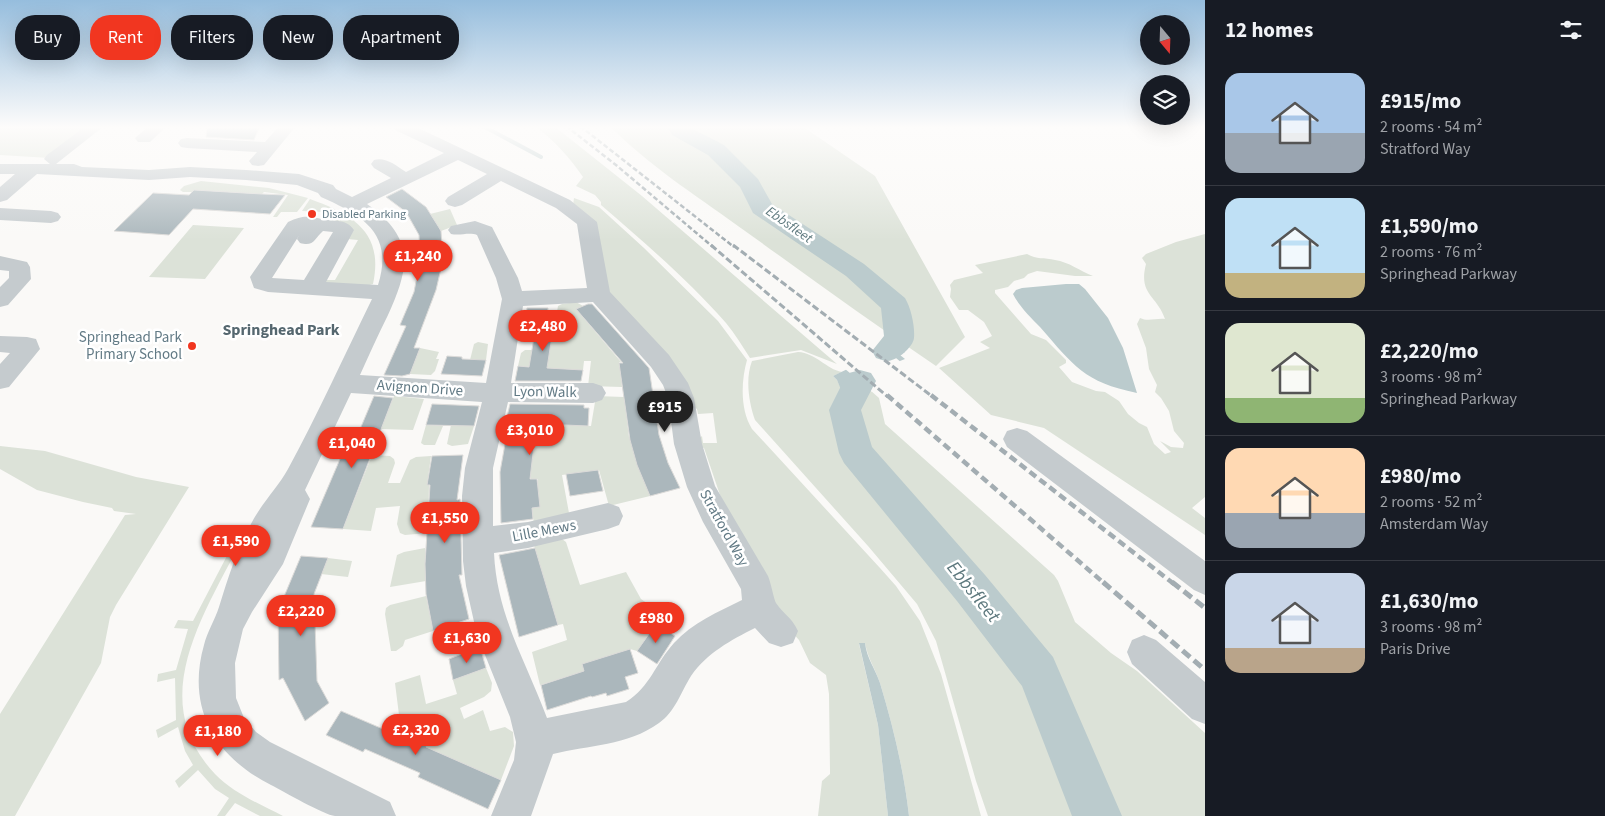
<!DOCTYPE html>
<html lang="en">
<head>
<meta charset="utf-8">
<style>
	body { margin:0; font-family:"Source Sans 3",sans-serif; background:#242831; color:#f1f3f6; height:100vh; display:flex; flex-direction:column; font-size:19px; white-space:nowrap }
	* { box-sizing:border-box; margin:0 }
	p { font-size:16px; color:#9ea1a6 }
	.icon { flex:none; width:28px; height:28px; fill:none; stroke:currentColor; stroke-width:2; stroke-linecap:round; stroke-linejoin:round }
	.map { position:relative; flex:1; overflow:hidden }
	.sheet { display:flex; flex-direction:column; background:#171b24; width:400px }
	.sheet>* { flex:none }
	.top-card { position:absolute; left:15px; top:15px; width:475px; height:45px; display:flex; gap:10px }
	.needle { width:32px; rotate:161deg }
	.tools { position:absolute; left:1140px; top:15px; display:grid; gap:10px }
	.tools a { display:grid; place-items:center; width:50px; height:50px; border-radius:50%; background:#171b24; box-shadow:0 5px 20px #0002; font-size:25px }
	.price { position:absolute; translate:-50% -42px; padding:0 11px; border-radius:18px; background:#f13620; color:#fff; font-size:16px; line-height:32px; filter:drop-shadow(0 1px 2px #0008) }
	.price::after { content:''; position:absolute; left:50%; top:30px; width:15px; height:11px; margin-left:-8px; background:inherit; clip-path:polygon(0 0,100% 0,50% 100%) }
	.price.current { background:#222; color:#fff }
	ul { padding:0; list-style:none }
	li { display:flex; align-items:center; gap:15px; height:125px; padding:0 20px }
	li+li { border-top:1px solid #363941 }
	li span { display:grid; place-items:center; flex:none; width:140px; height:100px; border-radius:15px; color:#555 }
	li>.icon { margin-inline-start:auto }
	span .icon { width:60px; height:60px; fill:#fffc; stroke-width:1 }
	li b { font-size:21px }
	h2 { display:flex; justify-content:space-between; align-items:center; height:60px; padding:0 20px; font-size:21px }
	.tag { padding:0 18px; border-radius:20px; background:#171b24; box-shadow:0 5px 20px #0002; font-size:18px; line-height:45px }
	.tag.current { background:#f13620; color:#fff }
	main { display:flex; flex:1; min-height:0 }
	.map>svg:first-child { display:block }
	.green { fill:#dce2d8 }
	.water { fill:#bbcbcd }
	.pier { fill:#faf9f7 }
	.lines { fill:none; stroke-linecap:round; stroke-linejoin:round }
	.stream { stroke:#bbcbcd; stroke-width:4 }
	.river { fill:#bbcbcd; fill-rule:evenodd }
	.building { fill:#abb7bc; stroke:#dcdbd9 }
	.minor { fill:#c5cbce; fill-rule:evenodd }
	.rail-far3 { stroke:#a3adb2; stroke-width:2.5; stroke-dasharray:5 2.5; stroke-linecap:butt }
	.rail-far2 { stroke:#a3adb2; stroke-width:3; stroke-dasharray:7 3; stroke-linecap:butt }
	.rail-far1 { stroke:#a3adb2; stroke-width:4.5; stroke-dasharray:8 4.5; stroke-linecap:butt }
	.rail { stroke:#a3adb2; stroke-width:5; stroke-dasharray:10 5; stroke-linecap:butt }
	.poi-dot { fill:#f13620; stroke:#fff; stroke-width:2 }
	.labels { text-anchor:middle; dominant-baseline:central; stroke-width:5; stroke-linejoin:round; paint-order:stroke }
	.far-poi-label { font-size:12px; fill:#627a85; stroke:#fff; text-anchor:start }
	.far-water-label { font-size:14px; font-style:italic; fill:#5e797e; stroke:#fff }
	.poi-label { font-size:15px; fill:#627a85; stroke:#fff; text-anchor:end }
	.street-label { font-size:15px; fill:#627a85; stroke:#fff }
	.neighbourhood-label { font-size:16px; font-weight:bold; fill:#55676f; stroke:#fff }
	.near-water-label { font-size:19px; font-style:italic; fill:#5e797e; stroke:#fff }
</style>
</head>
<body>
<main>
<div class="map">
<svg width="1205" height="816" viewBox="0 0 1205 816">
	<rect width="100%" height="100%" fill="#faf9f7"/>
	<!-- green -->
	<path class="green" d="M0 126H90L50 158 0 155Z
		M535 126H554L642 196 837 364 801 350 750 358C743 347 735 334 726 323 689 281 644 242 601 205V202L595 195 576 186 583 177C570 158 554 140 535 126Z
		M610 126H802L875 176 965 337 936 366C869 321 804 273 738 226 694 194 648 165 610 126Z
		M201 181 269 188 308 198 297 212H281L277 217H273L288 195 264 192 262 194 194 190 192 192H183L180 190 184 186Z
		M574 198 599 207 644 248 718 321 747 360C741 381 740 410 752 429L880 568 896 586 920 621 941 674 981 816H909C904 771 893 726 880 683 875 668 868 659 865 643L859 644 878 725 888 816H818L822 781 830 774V771L829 694 826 675 810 663 799 640 773 611 720 495 704 448 700 447 695 442 702 436 703 443H717L713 413 698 414 697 409 689 403 615 305 573 205Z
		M310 199C354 215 384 233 373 284L366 286 327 285 323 280H335L358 240 347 239 322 221 325 217 321 216 323 212 302 211Z
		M450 209 457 225 441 231 430 214Z
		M193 225 244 228 205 279 149 277Z
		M1205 234V497L1192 508 1205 518V535L1044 428 991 415 939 368 990 348 980 342 992 336 984 322 968 310H959L950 297 951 289 950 285 954 280 983 273 975 265 1027 254C1037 260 1044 257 1055 260 1069 262 1080 271 1093 276H1075L1037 271 1028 274 1024 278 1014 281 1008 287 995 290V293L1031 334 1046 340 1066 360V363L1059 367 1072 382 1096 391 1105 392 1119 401 1128 414 1139 423 1147 427 1154 444 1165 454 1171 452 1160 441 1171 447 1183 448 1184 443 1174 431 1169 411 1161 398 1155 392 1157 385 1149 369 1146 348 1137 324 1140 318C1148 322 1156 318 1165 319 1157 295 1138 295 1146 264L1142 258 1146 254 1176 242Z
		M576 302 583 306 576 309 621 362H619L622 387 588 386 591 361H584L583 370 518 366 521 353 525 350H549L551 340 530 339 524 335 525 322 555 323 558 306 562 304Z
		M478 342 488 344 486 360H470L474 344Z
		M420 348 439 352 436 359H439L435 371 431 375 410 374Z
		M798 352C816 353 826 369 842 372L833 376 837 380 844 394 849 396 870 390 879 398 885 424 1054 575 1058 581 1075 622 1111 653 1137 671 1205 733V816H988L976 781 936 641 917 604 868 546 755 420C749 403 745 379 752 361Z
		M394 396 424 399 413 430 381 429Z
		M596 396 624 397 629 437 650 496 609 506 599 470 562 475 569 513 534 525 532 508 540 507 531 486 538 485V479H531L530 474 534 445H538L539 437 505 434 503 431 505 417H531L550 424 591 426Z
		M426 425 443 426 435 445H424L421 443Z
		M451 425 474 426 468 444 452 446 447 444Z
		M0 446 45 451 136 477 189 487 116 605 110 617 101 663 15 816H0V714L125 515 136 514 114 511 112 508 83 502 37 490 0 469Z
		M372 455 390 456 394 459 395 463 388 483H400L410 460 416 457 431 456 427 485H429L428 533 405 535 400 533 397 524 400 506 376 508 371 531 343 529Z
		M562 539 566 542 580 585 626 572 641 599 651 606 644 617 656 624 637 651 630 649 582 664 584 671 540 685 532 652 567 640 563 624 558 625 534 545Z
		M219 543 239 545C202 618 146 701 215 774 233 793 260 804 283 816H260L235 803 225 816H217L229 798 215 789 198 770 179 788 175 781 193 765 185 751 178 727 158 738 156 730 176 720 175 678 157 682 158 674 176 670 188 629 174 628 178 620 193 621 230 550 217 548Z
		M425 548 426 581 390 587 397 555 404 552Z
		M328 558 352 561 348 577 321 574Z
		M426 596 433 631 405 640 403 646 396 651H391L385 614 386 608 390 605Z
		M486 668 492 683 491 691 484 697 460 708 464 719 483 710 490 731 505 727 513 732 514 746 501 780 426 747 434 731 399 715 395 683 420 675 426 704 457 694 453 680Z"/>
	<!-- water -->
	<path class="water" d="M1066 284H1079L1085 289 1108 318 1123 348 1137 393C1084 382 1074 366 1040 327 1030 317 1019 306 1013 294L1016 290 1022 288Z
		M900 348 905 352 900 355 905 359 900 361 870 390 860 392 856 397 849 396 842 392 837 380 833 376 887 350Z
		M859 643H865C867 659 875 668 880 683 893 726 904 771 909 816H888L878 725Z"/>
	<!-- pier -->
	<path class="pier" d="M884 348 902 363 888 378 872 392 844 368Z"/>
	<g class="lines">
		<!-- stream -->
		<path class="stream" d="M483 126 541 157"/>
		<!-- river -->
		<path class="river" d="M667 126H687L724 145 758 179 772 204 864 264 905 298C911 308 915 326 914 338 913 347 898 360 888 361 884 361 880 359 876 358L872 351 884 336 881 308 846 276 753 213 740 187 708 155 672 135Z
			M860 370 871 373 876 381 861 410 872 447 985 575 1053 657 1122 816H1072L1022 686 957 601 844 463 839 453 829 410 845 378 849 373Z"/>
	</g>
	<!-- building -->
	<path class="building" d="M207 126H260L254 140 206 137Z
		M402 189 426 207 438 226 441 231 443 260 436 290 414 348H420L410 374 402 376 384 375 406 326 400 325 414 292 420 260 419 235 410 219 406 212 386 197Z
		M194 190 262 194 285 195 270 214 193 209 169 235 114 231 153 193 189 195Z
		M588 304H592L649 368 659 435 668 463 680 488 650 496 637 465 630 440 619 363H623L576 309Z
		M527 308H548L547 320 555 317 547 368 583 370 581 381H515L518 366 529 367 536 326 525 323Z
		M447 356 462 357V359L486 360 482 376 441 374Z
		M374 396 393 398 343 529 311 527 343 452 350 453Z
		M432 404 479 406 474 426 426 425Z
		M510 404 584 405V408H589L588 426 541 424 538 445H534L530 479H537L540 507 532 508 533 519 501 523 500 472 505 444H516L520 417H507Z
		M463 455 457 500 460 499 462 575H459L469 619 433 631 426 594 425 564 430 485H427L432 456Z
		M598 470 603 491 570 496 566 474Z
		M535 548 558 625 519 637 499 555Z
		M301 556 328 558 314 594 317 681 329 703 305 721 283 678 279 680 278 611Z
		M656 624 675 636 657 664 637 651Z
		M480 647 486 668 453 680 449 659Z
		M630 649 638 673 625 677 629 689 607 696 606 693 592 697 591 696 547 710 541 685 584 671 582 664Z
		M341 711 390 732 399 715 434 731 426 747 501 780 488 809 418 777 420 773 365 749 363 752 326 735Z"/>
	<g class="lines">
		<!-- minor -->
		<path class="minor" d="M86 126H104L56 164H74L82 167 149 170 190 167 246 170 299 174 333 185 336 189 352 197 391 178 374 168 371 164 374 160C386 157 395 165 406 172L444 153 395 130 393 126H414L570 200 597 222 610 292 669 355 688 383 694 398 702 444 715 486 768 576C771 583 774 600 776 603 784 615 791 616 798 631L793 643 781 647 769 643 755 628C731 640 707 653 691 676 681 692 675 712 659 723 627 746 589 745 553 754L531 816H491L514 760 516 742 510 717 477 635 466 586 463 561 462 496 465 468 482 402 351 393 305 490 310 499 283 564 252 612 243 629 235 663 236 698 244 718 256 732 270 742 390 802 396 816C376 816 355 816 335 816 324 815 283 791 271 785 215 757 186 708 204 645 207 632 215 620 219 607 228 578 237 549 252 522 262 503 278 487 288 469 318 414 344 356 372 299L268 292 254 288 250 277 288 222C303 215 307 216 322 219 334 222 346 218 354 230L326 282 378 285C394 234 364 216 321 197L318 193 297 185 246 180 190 177 149 180 37 174 7 200 0 202V187L15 174H0V164H50L44 159 47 155ZM458 160 487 174 448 197 445 201 448 205 455 207 462 205 501 181 556 208 577 224 587 288 522 291 518 278 492 227 475 221 451 226 448 230 451 234C460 236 469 232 477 235L496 278 502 299 486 383 360 375C369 355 378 335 388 315 410 267 415 238 367 204ZM323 231 333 232 304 280 272 278 300 234 297 239 300 243C314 247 314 239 323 231ZM593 302 651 367 663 385 668 398 674 444 687 487 703 522 741 589 742 600C718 612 692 623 674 643 655 664 651 686 626 702L547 718C526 661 497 616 494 553L528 548 608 529 619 525 623 516 619 507 608 503 528 522 493 526V468L508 402 593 403 602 400 606 393 602 386 593 383H511L523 306Z
			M149 126H167L150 142H138L135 138Z
			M279 126H296L264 165 258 166 252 165 249 161 257 152 187 148 181 147 178 143 181 139 187 138 265 142Z
			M0 208 51 211 58 213 61 217 58 221 51 223 0 220Z
			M0 256 27 262 30 267 31 279 8 305 0 307V287L9 278V271L0 270Z
			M0 336 27 337 36 339 40 349 9 387 0 389V364L10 353 0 352Z
			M1017 428 1027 431 1205 561V595L1194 590 1007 447 1003 439 1007 431Z
			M1144 635 1156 640 1205 682V724L1192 719 1132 664 1127 652 1132 640Z"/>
		<!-- rail-far3 -->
		<path class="rail-far3" d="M566 126 616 165 713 247
			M580 126 734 247"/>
		<!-- rail-far2 -->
		<path class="rail-far2" d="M711 245 888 397
			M733 245 933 397"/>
		<!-- rail-far1 -->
		<path class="rail-far1" d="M887 395 1105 584
			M931 395 1174 584"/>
		<!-- rail -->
		<path class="rail" d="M1103 582 1205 670
			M1172 582 1205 608"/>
	</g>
	<!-- sky -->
	<linearGradient id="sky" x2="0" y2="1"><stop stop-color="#96bddd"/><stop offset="0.53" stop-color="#fdfcfb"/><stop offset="1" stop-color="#fdfcfb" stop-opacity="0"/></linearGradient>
	<rect width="1205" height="240" fill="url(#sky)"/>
	<!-- markers -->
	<g class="poi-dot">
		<circle cx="312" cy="214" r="5"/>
		<circle cx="192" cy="346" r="5"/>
	</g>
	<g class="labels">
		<!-- far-poi labels -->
		<g class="far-poi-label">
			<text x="322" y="214">Disabled Parking</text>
		</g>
		<!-- far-water labels -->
		<g class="far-water-label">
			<text transform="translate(789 225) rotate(35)">Ebbsfleet</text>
		</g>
		<!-- poi labels -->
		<g class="poi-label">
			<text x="182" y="337">Springhead Park<tspan x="182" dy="17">Primary School</tspan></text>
		</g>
		<!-- street labels -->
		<g class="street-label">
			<text transform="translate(420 388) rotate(4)">Avignon Drive</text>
			<text transform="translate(545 392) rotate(1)">Lyon Walk</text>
			<text transform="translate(724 528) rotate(61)">Stratford Way</text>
			<text transform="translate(544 531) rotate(-11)">Lille Mews</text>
		</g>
		<!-- neighbourhood labels -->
		<g class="neighbourhood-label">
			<text x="281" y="330">Springhead Park</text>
		</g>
		<!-- near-water labels -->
		<g class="near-water-label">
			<text transform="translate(973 592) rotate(51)">Ebbsfleet</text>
		</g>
	</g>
</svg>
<div class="tools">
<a><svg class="needle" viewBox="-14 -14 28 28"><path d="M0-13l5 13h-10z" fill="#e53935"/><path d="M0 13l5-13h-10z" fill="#9ea1a6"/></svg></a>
<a><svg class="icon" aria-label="layers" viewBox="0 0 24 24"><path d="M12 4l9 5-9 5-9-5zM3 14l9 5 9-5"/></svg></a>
</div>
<b class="price" style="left:418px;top:282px">£1,240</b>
<b class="price" style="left:543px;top:352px">£2,480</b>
<b class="price current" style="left:665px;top:433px">£915</b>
<b class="price" style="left:530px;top:456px">£3,010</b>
<b class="price" style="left:352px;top:469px">£1,040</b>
<b class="price" style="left:445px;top:544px">£1,550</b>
<b class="price" style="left:236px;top:567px">£1,590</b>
<b class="price" style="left:301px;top:637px">£2,220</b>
<b class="price" style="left:656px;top:644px">£980</b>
<b class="price" style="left:467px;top:664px">£1,630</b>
<b class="price" style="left:416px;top:756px">£2,320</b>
<b class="price" style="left:218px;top:757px">£1,180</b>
<div class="top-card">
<a class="tag">Buy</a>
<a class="tag current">Rent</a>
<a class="tag">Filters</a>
<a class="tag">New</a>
<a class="tag">Apartment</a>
</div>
</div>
<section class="sheet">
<h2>12 homes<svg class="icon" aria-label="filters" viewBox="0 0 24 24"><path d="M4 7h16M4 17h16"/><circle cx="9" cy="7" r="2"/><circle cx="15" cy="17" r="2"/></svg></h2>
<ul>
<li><span style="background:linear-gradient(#a9c7e8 60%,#9aa5b1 0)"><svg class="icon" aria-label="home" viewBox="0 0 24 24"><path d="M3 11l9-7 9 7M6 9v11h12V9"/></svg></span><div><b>£915/mo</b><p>2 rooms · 54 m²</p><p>Stratford Way</p></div></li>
<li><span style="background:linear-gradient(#bfe0f5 75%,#c2b280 0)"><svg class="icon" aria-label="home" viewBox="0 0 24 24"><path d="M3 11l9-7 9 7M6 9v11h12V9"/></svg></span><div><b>£1,590/mo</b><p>2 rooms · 76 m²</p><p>Springhead Parkway</p></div></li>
<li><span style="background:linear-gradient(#dfe7d0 75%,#8fb573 0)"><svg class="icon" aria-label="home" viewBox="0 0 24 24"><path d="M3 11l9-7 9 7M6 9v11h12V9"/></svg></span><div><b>£2,220/mo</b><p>3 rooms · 98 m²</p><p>Springhead Parkway</p></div></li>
<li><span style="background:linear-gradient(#ffd9b3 65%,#9aa5b1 0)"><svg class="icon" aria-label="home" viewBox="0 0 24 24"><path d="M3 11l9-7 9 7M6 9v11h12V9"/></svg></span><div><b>£980/mo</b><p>2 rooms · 52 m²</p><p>Amsterdam Way</p></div></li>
<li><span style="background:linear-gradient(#c9d6e8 75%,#b9a48a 0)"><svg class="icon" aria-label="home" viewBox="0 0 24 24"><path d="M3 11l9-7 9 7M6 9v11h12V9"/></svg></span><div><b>£1,630/mo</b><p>3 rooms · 98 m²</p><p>Paris Drive</p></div></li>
</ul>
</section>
</main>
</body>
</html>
